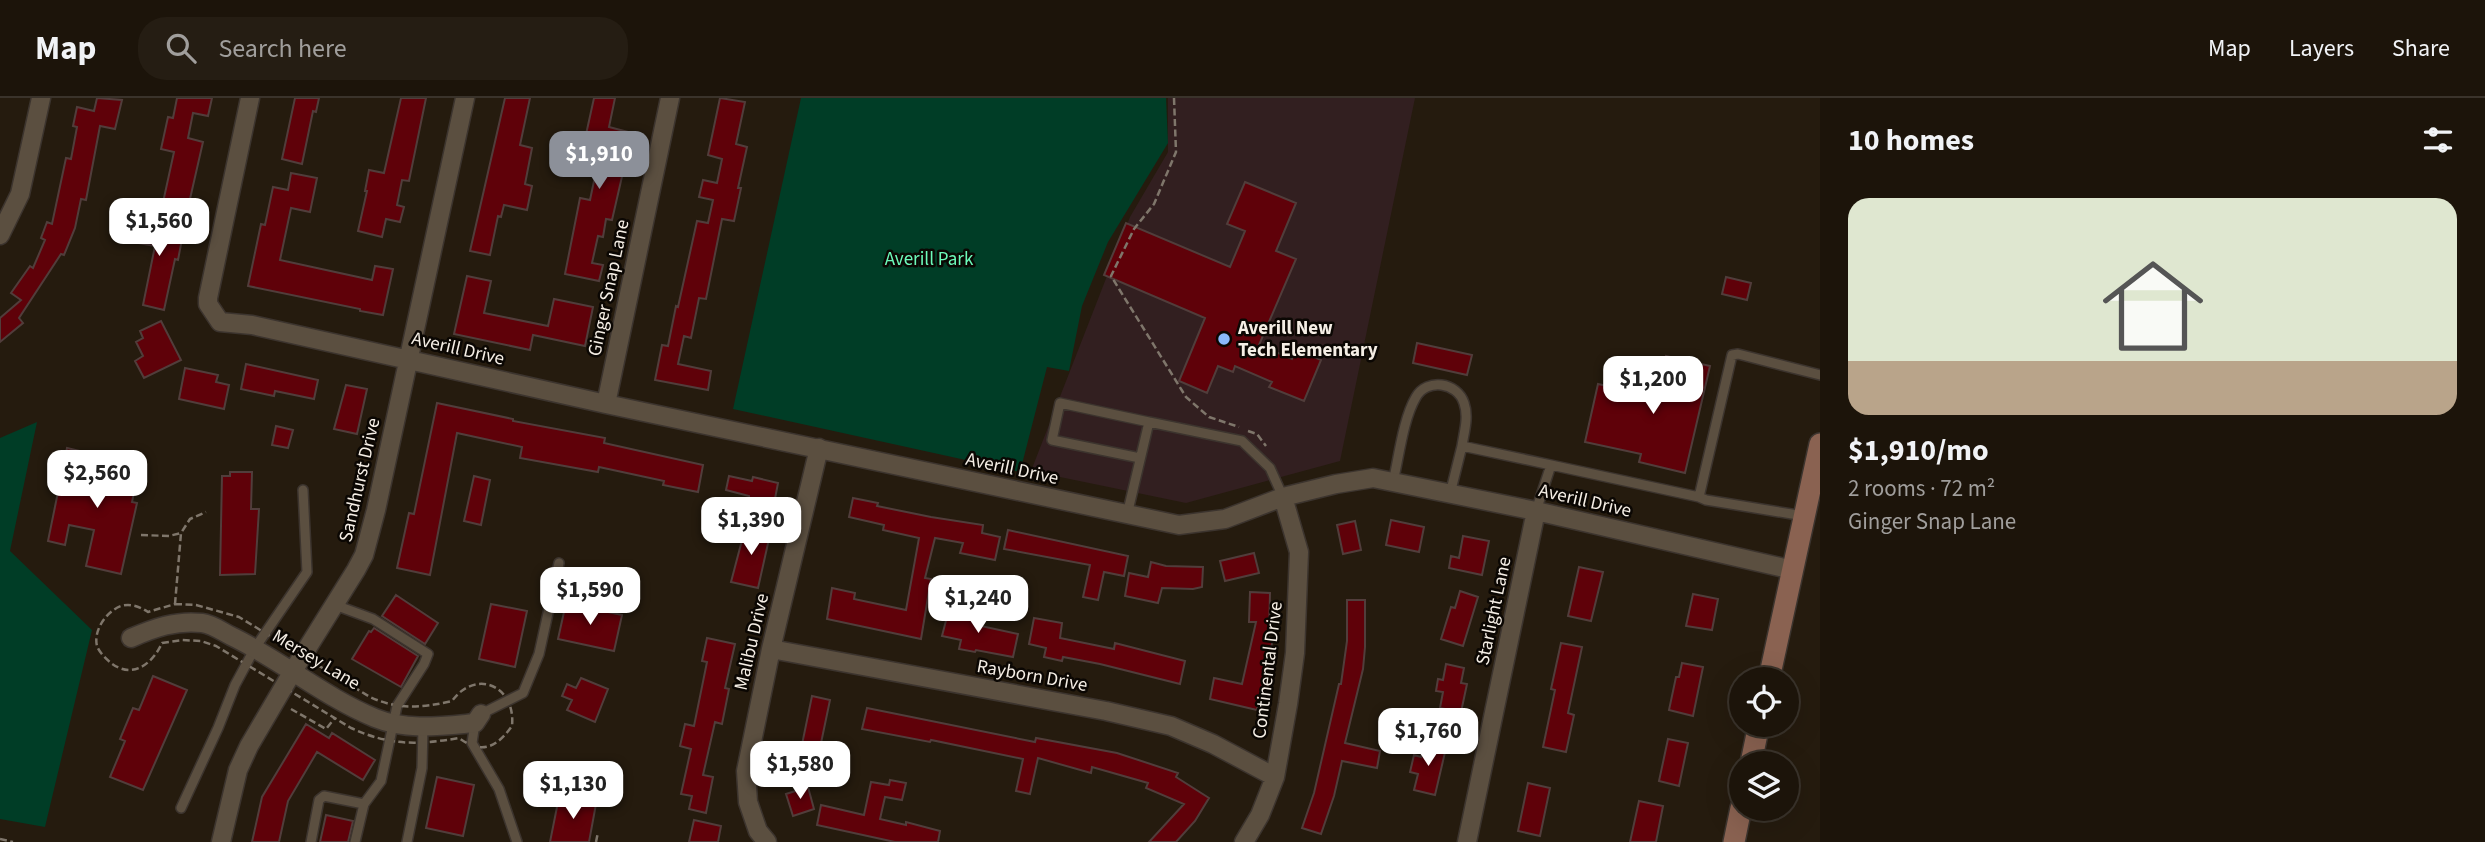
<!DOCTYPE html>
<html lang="en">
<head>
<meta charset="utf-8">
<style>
	body { margin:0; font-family:"Source Sans 3",sans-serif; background:#251d13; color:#f1f3f6; height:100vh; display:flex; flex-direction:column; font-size:26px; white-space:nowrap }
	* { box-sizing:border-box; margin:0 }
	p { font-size:23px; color:#a09e9c }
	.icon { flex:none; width:38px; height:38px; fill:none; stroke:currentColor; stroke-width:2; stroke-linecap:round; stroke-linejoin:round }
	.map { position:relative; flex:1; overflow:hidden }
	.side { display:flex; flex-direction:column; background:#1c140a; width:665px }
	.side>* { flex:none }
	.controls { position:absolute; left:1729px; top:569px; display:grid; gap:14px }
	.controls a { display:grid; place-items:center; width:70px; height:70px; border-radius:50%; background:#1c140a; box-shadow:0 7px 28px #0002,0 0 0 2px #3a332b; font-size:35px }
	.price { position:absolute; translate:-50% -60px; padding:0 16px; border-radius:14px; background:#fff; color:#222; font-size:23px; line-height:46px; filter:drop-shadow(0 2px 4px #0008) }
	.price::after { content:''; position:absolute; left:50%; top:42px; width:21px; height:16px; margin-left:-10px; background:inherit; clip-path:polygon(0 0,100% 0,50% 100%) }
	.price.current { background:#8c9099; color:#fff }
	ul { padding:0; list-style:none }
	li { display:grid; align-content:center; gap:14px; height:371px; padding:0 28px }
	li+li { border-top:2px solid #3a332b }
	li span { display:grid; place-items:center; height:217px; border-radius:21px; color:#555 }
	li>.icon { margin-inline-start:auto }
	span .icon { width:126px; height:126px; fill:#fffc; stroke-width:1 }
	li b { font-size:30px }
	h2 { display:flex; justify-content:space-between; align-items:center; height:84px; padding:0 28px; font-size:30px }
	header { display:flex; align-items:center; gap:42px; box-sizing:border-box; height:98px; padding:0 35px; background:#1c140a; border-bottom:2px solid #3a332b }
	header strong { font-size:33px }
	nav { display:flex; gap:38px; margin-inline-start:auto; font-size:24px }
	.search { width:490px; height:63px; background:#251d13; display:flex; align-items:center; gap:18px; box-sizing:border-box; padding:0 24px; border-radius:28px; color:#a09e9c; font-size:26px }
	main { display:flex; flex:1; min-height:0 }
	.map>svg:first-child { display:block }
	.education { fill:#321f20 }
	.green { fill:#003d26 }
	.building { fill:#5f0109; stroke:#513d3b; stroke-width:2 }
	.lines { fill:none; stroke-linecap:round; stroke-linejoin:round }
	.lane-casing { stroke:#3c342e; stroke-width:12 }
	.street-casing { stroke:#3c342e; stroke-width:21 }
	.secondary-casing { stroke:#3c342e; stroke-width:24 }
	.path { stroke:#7f766b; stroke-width:2.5; stroke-dasharray:7 3.5; stroke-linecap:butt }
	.lane { stroke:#5b4f40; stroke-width:9 }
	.street { stroke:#5b4f40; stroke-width:18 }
	.secondary { stroke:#8a6251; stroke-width:21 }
	.poi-dot { fill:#8bb9fc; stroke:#0b0703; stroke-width:2.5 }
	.labels { text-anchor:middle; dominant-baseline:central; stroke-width:5; stroke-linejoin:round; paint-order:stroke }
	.park-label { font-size:19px; fill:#6cfaba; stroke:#0b0703 }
	.street-label { font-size:19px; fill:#f5eee5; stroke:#0b0703 }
	.poi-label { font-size:19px; font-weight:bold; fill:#f5eee5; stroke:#0b0703; text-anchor:start }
</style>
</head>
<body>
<header>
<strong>Map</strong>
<div class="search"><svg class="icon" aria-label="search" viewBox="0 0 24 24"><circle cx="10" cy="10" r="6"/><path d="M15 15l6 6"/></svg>Search here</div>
<nav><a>Map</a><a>Layers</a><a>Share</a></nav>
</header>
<main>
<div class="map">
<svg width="1820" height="744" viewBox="0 0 1820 744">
	<rect width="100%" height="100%" fill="#251b0e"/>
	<!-- education -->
	<path class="education" d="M1168 0H1415L1340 363 1186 405 1031 373 1130 119 1168 54Z"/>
	<!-- green -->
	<path class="green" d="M801 0H1166L1168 45 1108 144 1082 208 1069 273 1047 269 1020 374 733 311Z
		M37 324 10 453 92 532 45 729 0 721V340Z"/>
	<!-- building -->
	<path class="building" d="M97 0 122 2 115 31 100 28 86 102 81 101 75 130 64 157 61 156 19 220 23 225 0 244V220L21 202 11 195 30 168 33 170 45 142 41 140 47 124 52 126 66 60 71 61 77 29 73 28 77 9 94 13Z
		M177 0H212L208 18 193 15 188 40 203 44 187 114 162 109 174 54 161 51 168 19 173 20Z
		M295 0H319L316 14 313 13 302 66 282 61Z
		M401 0H426L409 83 402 82 397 107 404 109 400 124 386 121 382 139 358 133 367 93H365L369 72 384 75Z
		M505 0H530L520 47 532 50 525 86 532 88 527 112 504 107 501 119 498 118 490 157 470 153Z
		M594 0H615L609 29 632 35 612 122 606 121 603 139 598 138 592 165 603 167 599 183 565 176 580 100 590 102 602 45 585 41Z
		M720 0 745 4 736 46 747 49 738 90H741L734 123 722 121 706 201 699 200 691 240 684 238 678 266 711 273 708 292 655 282 662 247 668 248 676 208 678 209 697 123 708 125 713 102 699 99 703 82 717 85 722 61 708 57Z
		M291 75 317 80 310 114 291 110 280 162 372 182 375 168 393 171 383 217 360 213V211L248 188 261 126 265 127 273 89 288 92Z
		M1245 84 1296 105 1276 153 1296 161 1259 247 1292 261 1296 251 1321 262 1304 303 1269 289 1272 284 1235 268 1233 274 1218 268 1207 295 1179 283 1205 220 1104 177 1126 125 1230 169 1245 133 1227 126Z
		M145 114 171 119 167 138 182 141 178 162 175 161 164 212 143 207 155 148 138 145Z
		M467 178 491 183 484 215 548 228 554 201 593 209 585 248 533 237 530 252 454 236Z
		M1726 179 1751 185 1747 202 1722 196Z
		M161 223 181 262 144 280 135 263 143 258 136 244 143 240 140 233Z
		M1417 245 1472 257 1467 277 1413 265Z
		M1666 258 1710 268 1685 375 1639 364 1641 356 1585 344 1598 286 1656 299Z
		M246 266 318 282 314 301 275 293 274 298 241 291Z
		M185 270 218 277 216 284 229 287 224 311 179 301Z
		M346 287 367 291 357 336 334 331Z
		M437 305 513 321V323L605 340 604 345 703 367 698 394 663 387 664 383 599 369 598 374 520 360 522 349 457 335 430 477 397 470 409 415 414 416Z
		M276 328 293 332 288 350 272 347Z
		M67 350 84 354 77 385 101 390 107 360 140 367 132 404 137 405 121 476 86 468 94 432 69 427 65 447 48 443Z
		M230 374H252L251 411H259L255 476 220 477 222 378H230Z
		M474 378 490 382 481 427 464 423Z
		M729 378 752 383 753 379 778 385 774 406 749 401V398L726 392Z
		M853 400 878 405 877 408 931 419 983 427 982 435 1000 439 995 462 960 455 963 445 935 440 925 480 931 481 921 541 827 521 832 490 855 495 854 501 906 512 919 440 883 432 884 427 849 419Z
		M1391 422 1424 429 1419 454 1386 447Z
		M1355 423 1361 452 1343 456 1337 427Z
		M746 427 771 432 758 490 731 484Z
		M1008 432 1128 458 1124 478 1104 474 1098 502 1083 499 1090 467 1004 451Z
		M1463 438 1489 443 1482 477 1449 470 1451 458 1459 460Z
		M1254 455 1259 475 1225 483 1220 463Z
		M1151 464 1166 468 1203 469 1202 489 1193 491 1162 490 1158 505 1125 498 1129 475 1148 479Z
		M1579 469 1603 474 1591 523 1568 518Z
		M1460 493 1478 499 1463 548 1441 541 1451 509 1455 510Z
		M1250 494 1270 495 1269 540 1273 541 1257 612 1210 601 1214 580 1242 586 1256 524H1249Z
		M1693 496 1718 501 1712 532 1686 528Z
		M396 497 438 525 425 546 382 518Z
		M1347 502H1365V549L1363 571 1345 645 1380 653 1377 670 1342 663 1334 698 1321 736 1302 730 1314 695 1339 586H1341L1347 543Z
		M566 505 622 517 614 553 558 541Z
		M491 506 527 513 515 569 479 561Z
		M949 511 983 519 981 528 1018 536 1013 559 976 552 975 554 959 551 961 542 942 538Z
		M1034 520 1062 525 1060 540 1114 551 1115 545 1185 563 1180 586 1100 566 1063 559 1062 563 1044 559 1046 550 1029 546Z
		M374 530 418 558 401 589 352 561 369 533 371 534Z
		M707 540 735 546 725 590 729 591 722 626 715 624 703 677 713 679 706 715 689 711 692 698 681 696 691 651 680 648 685 626 694 628 707 564 702 563Z
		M1561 545 1582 549 1568 615 1574 617 1566 654 1543 649 1555 592 1551 591Z
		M1682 565 1703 569 1693 618 1669 612 1676 579H1679Z
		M1446 566 1464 570 1461 585 1467 586 1461 614 1440 610 1443 594 1436 593 1438 581 1443 582Z
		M153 578 187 592 143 692 110 679 125 643 120 641 133 610 139 612Z
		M581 580 608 591 595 624 567 612 572 602 562 598 567 586 576 590Z
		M812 598 830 602 816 669 798 666Z
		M867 610 1035 644 1036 640 1117 655 1178 675 1176 679 1209 700 1195 723 1176 744H1149L1184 706 1146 690 1148 685 1092 669 1091 675 1038 660 1030 696 1016 693 1023 661 931 642 930 644 862 631Z
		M306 626 329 640 332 635 375 662 363 682 317 654 288 703 279 744H252L262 699Z
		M1668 641 1688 645 1679 688 1659 683Z
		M1425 645 1446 650 1435 697 1414 692 1418 676 1410 674 1414 657 1421 659Z
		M437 679 474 687 463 738 426 730Z
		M890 682 906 685 902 702 885 699 880 721 906 727V724L940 733 938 744H895L817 727 821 707 864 717 871 684 889 687Z
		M1528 685 1550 690 1540 738 1518 733Z
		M808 689 814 711 793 718 786 696Z
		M559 699 596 706 589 744H550Z
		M1639 703 1663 708 1656 744H1630Z
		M326 717 353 723 348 744H320Z
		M694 722 721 728 718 744H689Z"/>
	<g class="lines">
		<!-- lane casing -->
		<g class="lane-casing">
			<path id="lane" d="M1140 360 1052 342 1060 305 1149 324
				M1393 384C1399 359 1403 321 1416 299 1427 280 1457 284 1464 305 1469 319 1464 334 1462 348
				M1450 396 1462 348 1551 367
				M1536 413 1551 367 1699 399
				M1127 417 1149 324 1242 343 1270 370 1283 399
				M1804 418 1706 402 1699 399 1732 257 1738 256 1820 277
				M335 507 373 521 428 556 424 566 397 608 381 683 364 706 355 744
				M481 616 523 595 539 556 559 465
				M475 625 472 645 499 691 517 744
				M181 710 218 630 235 587 255 550 307 474 303 392
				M311 744 319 702 324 698 364 706
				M407 744 422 670 423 629"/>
		</g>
		<!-- street casing -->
		<g class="street-casing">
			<path id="street" d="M250 0 208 200V206L220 224 252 227 606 306 1179 427 1225 421 1283 399 1336 386 1373 380 1536 413 1793 472
				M0 137 20 96 41 0
				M606 306 670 0
				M131 540C154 530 176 522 202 525 212 526 223 534 231 538 281 562 324 599 375 620 406 633 442 628 475 625L481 616
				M771 551 1106 613 1171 628 1213 646 1275 679
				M221 744 238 672 249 648 293 573 356 472 364 457 376 412 465 0
				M767 744 758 733 748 704 746 673 771 551 819 350
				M1244 744 1260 717 1275 679 1288 606 1295 555 1299 454 1283 399
				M1467 744 1536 413"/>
		</g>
		<!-- secondary casing -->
		<g class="secondary-casing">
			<path id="secondary" d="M1769 581 1820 346
				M1751 665 1759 626
				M1734 744 1741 710"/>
		</g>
		<!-- path -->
		<path class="path" d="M1174 0 1176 54 1154 106 1134 131 1111 178 1186 299 1209 319 1239 329
			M1248 333 1257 336 1266 348
			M141 437 169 438 181 435
			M175 506 196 507 239 519 370 599C398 612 422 610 452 603 476 570 516 588 512 628 497 649 482 657 459 640 418 647 390 648 351 630L216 548 201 543 182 542 162 545C153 565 133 582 111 565 106 561 99 554 97 548 93 532 107 513 121 508 131 505 140 509 148 514Z
			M175 506 181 435 190 421 206 414
			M291 611 326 631 334 621
			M0 741 13 744
			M596 744 598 734"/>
		<!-- lane -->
		<use href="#lane" class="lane"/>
		<!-- street -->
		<use href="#street" class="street"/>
		<!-- secondary -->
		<use href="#secondary" class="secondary"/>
	</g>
	<!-- markers -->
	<circle class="poi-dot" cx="1224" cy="241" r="7"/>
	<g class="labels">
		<!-- park labels -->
		<g class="park-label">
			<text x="929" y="161">Averill Park</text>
		</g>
		<!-- street labels -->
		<g class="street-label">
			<text transform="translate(609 190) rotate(-78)">Ginger Snap Lane</text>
			<text transform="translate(458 251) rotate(13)">Averill Drive</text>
			<text transform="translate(1012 371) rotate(12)">Averill Drive</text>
			<text transform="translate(360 382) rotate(-77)">Sandhurst Drive</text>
			<text transform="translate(1585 403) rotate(13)">Averill Drive</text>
			<text transform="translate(1494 513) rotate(-78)">Starlight Lane</text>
			<text transform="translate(752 544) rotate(-77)">Malibu Drive</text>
			<text transform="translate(316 562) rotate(31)">Mersey Lane</text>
			<text transform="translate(1268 572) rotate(-83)">Continental Drive</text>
			<text transform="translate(1032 578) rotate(10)">Rayborn Drive</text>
		</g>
		<!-- poi labels -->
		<g class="poi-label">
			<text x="1238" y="230">Averill New<tspan x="1238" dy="22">Tech Elementary</tspan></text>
		</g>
	</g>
</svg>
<div class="controls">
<a><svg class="icon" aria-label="locate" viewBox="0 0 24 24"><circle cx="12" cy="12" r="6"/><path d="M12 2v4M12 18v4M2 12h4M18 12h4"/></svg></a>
<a><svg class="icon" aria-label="layers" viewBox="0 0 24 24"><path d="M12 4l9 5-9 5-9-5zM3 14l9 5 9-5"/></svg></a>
</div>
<b class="price current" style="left:599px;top:93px">$1,910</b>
<b class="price" style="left:159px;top:160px">$1,560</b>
<b class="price" style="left:1653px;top:318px">$1,200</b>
<b class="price" style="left:97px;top:412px">$2,560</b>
<b class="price" style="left:751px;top:459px">$1,390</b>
<b class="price" style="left:590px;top:529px">$1,590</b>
<b class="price" style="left:978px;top:537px">$1,240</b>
<b class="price" style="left:1428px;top:670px">$1,760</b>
<b class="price" style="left:800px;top:703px">$1,580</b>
<b class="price" style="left:573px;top:723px">$1,130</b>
</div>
<section class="side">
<h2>10 homes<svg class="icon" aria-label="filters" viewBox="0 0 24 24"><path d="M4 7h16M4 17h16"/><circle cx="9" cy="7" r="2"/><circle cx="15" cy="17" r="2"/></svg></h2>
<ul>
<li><span style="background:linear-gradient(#dfe7d0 75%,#b9a48a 0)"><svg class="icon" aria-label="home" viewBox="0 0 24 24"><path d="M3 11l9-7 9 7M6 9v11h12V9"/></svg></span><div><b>$1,910/mo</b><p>2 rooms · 72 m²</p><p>Ginger Snap Lane</p></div></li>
</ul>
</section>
</main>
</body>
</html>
